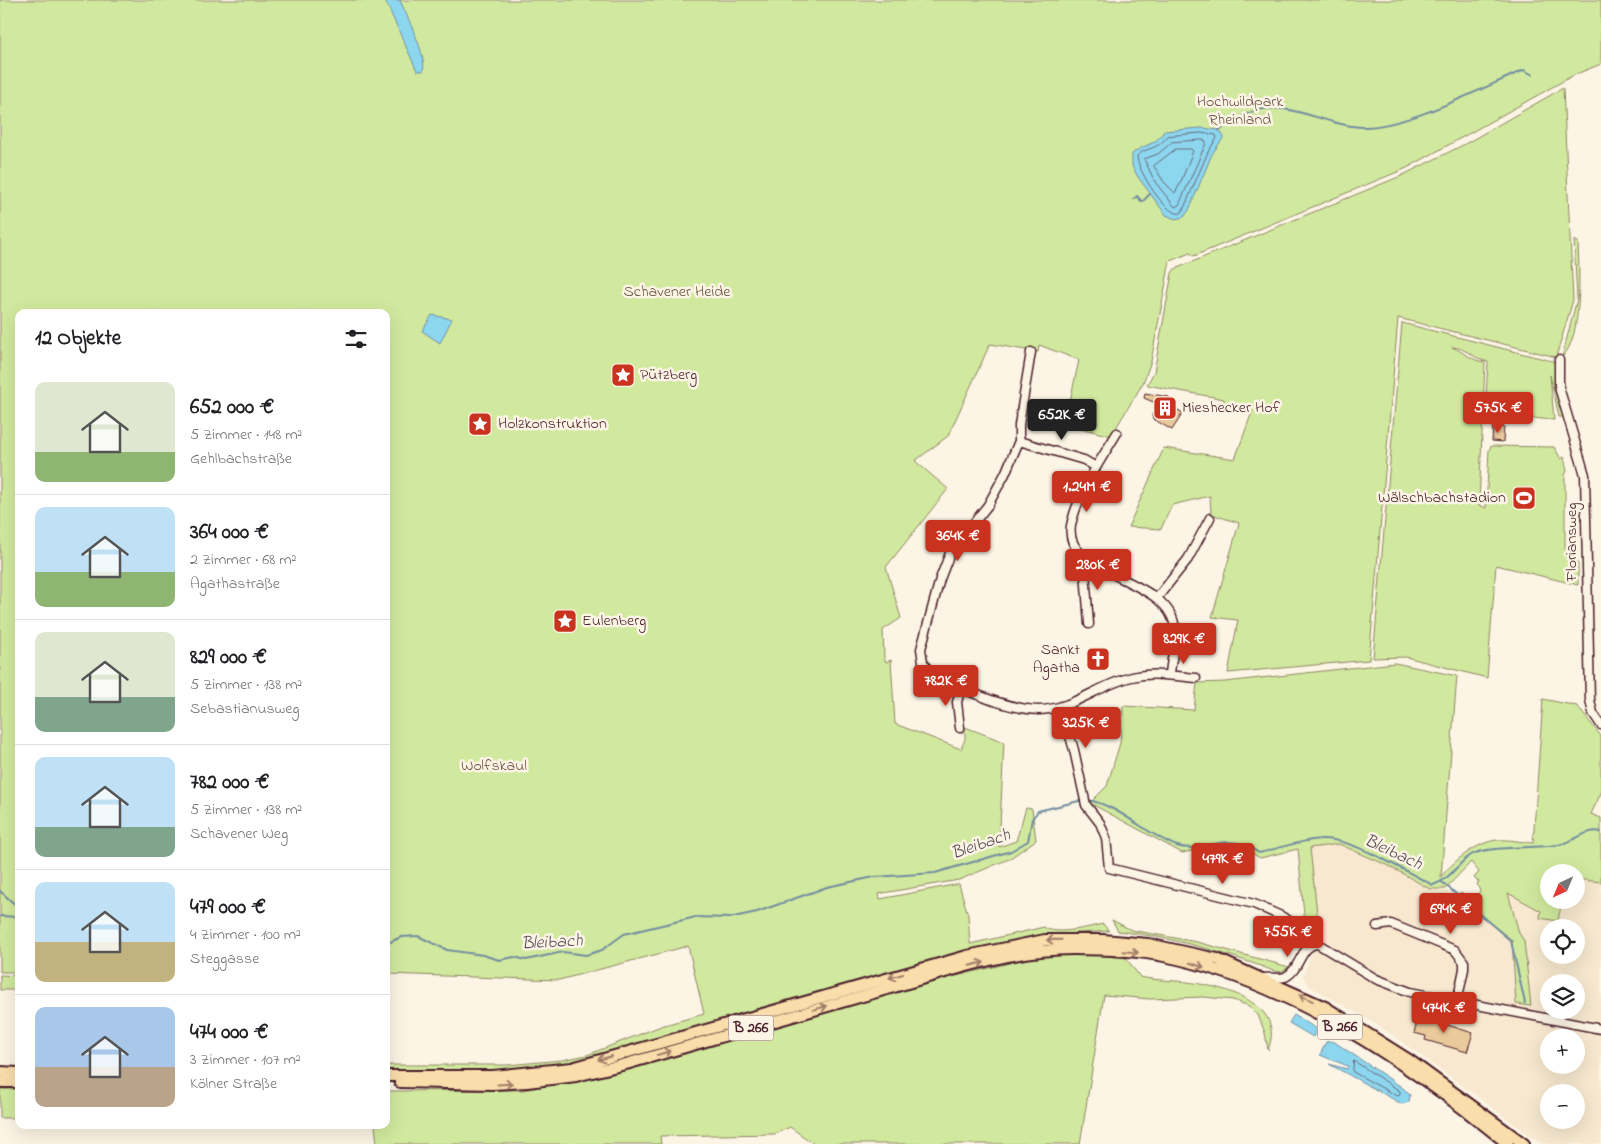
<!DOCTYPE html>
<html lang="de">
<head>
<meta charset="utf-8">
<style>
	body { margin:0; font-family:"Indie Flower",sans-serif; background:#f2f2f2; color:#202124; height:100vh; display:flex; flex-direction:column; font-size:19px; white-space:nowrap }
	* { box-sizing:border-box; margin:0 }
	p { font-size:16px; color:#757577 }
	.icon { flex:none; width:28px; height:28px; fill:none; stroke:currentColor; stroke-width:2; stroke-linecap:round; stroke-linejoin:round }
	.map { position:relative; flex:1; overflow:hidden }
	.sheet { position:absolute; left:15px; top:309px; width:375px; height:820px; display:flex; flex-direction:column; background:#fff; border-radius:10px; box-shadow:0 5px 20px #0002 }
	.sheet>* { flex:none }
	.needle { width:32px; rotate:224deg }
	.controls { position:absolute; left:1540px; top:864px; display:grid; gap:10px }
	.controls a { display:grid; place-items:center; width:45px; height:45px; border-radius:50%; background:#fff; box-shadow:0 5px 20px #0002; font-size:25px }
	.price { position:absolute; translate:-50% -42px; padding:0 11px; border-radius:5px; background:#c8321e; color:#fff; font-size:16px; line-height:32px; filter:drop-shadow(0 1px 2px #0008) }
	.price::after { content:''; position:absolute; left:50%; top:30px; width:15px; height:11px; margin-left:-8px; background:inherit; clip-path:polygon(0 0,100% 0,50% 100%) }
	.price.selected { background:#222; color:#fff }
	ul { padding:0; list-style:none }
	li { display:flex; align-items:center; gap:15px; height:125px; padding:0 20px }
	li+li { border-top:1px solid #e0e0e0 }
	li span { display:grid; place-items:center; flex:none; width:140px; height:100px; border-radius:10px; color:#555 }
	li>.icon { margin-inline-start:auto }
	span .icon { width:60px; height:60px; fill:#fffc; stroke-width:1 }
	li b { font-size:21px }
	h2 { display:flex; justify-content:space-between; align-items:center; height:60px; padding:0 20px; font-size:21px }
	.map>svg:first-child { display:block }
	.built { fill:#f7e8cf; fill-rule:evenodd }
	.green { fill:#d1e99e; stroke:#8e8464 }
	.water { fill:#8dd6ef; stroke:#728da1 }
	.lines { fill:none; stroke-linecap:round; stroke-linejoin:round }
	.shore { stroke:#656879; stroke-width:1 }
	.stream { stroke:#728da1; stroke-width:2 }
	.building { fill:#eac99c; stroke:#4a1f2b }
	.minor-casing { stroke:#4a1f2b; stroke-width:11 }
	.major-casing { stroke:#4a1f2b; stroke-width:14 }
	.minor { stroke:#fcf5e5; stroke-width:8 }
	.major { stroke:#f9ddab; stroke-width:10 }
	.oneway { stroke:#a27e6b }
	.labels { text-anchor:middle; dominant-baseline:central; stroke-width:5; stroke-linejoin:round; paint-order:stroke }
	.shield { fill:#fcf5e5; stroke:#7f5f63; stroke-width:1 }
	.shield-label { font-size:15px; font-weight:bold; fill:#4a1f2b }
	.park-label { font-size:16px; fill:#6c5248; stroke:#fcf5e5 }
	.poi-label { font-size:16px; fill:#4a1f2b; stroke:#fcf5e5; text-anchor:start }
	.street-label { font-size:16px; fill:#4a1f2b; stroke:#fcf5e5 }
	.water-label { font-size:18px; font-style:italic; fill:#5b4d5c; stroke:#fcf5e5 }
</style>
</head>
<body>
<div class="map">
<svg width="1601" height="1144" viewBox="0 0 1601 1144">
	<rect width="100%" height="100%" fill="#fcf5e5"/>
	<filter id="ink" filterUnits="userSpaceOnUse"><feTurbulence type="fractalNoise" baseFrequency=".02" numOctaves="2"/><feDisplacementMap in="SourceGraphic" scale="10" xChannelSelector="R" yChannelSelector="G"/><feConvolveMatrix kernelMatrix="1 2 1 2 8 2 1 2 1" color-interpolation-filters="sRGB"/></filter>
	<g filter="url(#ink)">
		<!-- built -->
		<path class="built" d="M1339 844 1389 866 1430 889H1445L1512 940 1516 1004 1524 941 1519 933 1508 893 1541 911 1540 917 1558 920 1562 900H1576V879L1601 882V1144H1542L1383 1028 1309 986 1303 976 1319 932 1310 848ZM1549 928H1576V955H1549ZM1549 982H1576V1010H1549ZM1549 1038H1576V1065H1549ZM1549 1092H1576V1120H1549Z"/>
		<!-- green -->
		<path class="green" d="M0 0H1601V64L1574 75 1407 168 1194 256 1190 253 1170 261 1151 361 1143 383 1111 436 1065 424 1079 360 1039 345 1038 352 990 344 948 436 915 461 948 489 886 567 901 618 883 630 884 658 886 662 891 660 895 724 961 749 965 739V727L1004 742 999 847 1016 841 1026 808 1032 809 1036 840 1009 859 959 880 883 893 879 894 880 899 959 884 968 915 970 944 1044 927C1056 936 1089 927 1103 924L1109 931 1036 936 971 949 583 1061 519 1070 386 1071V1065H507L562 1060 587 1055 661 1026 704 1014 688 946 559 980 386 974V312H19V972H0Z
			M1563 88 1573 300 1556 357 1398 318 1369 660 1228 673 1238 620 1212 617 1239 523 1211 514 1210 496 1172 505 1161 529 1128 527 1164 448 1235 459 1252 412 1223 406 1224 399 1147 385 1154 372 1172 273 1175 269 1401 176 1465 144Z
			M1574 240 1578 242C1579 269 1583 338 1562 357L1577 299Z
			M1402 323 1556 362 1555 387 1563 417H1559L1550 375 1554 420 1485 414 1488 362C1474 359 1465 347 1452 347 1464 352 1472 361 1485 362L1479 505 1486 508 1489 450 1491 446 1554 447 1561 459 1564 457 1567 471 1565 475V548L1578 564V585L1496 565 1487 678 1406 657 1373 658Z
			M1395 663 1457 676 1441 877C1452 862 1477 842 1497 840 1509 839 1521 842 1533 843L1543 699 1577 706 1601 736V793L1591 814 1601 818V882L1576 879V872H1549V900H1562L1558 921 1540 918 1541 911 1508 893 1519 933 1524 941 1531 1006 1516 1004 1512 940 1457 898 1461 893 1469 898 1474 899 1480 891 1477 884 1479 882 1474 878 1479 872 1471 862 1445 889H1430L1389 866 1339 844 1310 848 1319 932 1305 926 1298 849 1260 858 1240 846 1220 845 1182 853 1090 803 1107 786 1120 743 1123 706 1194 710 1197 683 1225 682Z
			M1112 920 1131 930 1197 942 1289 967 1282 972 1274 971C1220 951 1176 938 1118 931Z
			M1074 953 1126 958 1140 977C1157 981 1176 980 1194 983 1227 988 1286 1004 1268 1050L1265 1033 1258 1015 1249 1006 1233 1000 1204 997 1150 999 1104 995 1080 1144H814L790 1127 775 1134 660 1136 661 1144H377L375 1125H386V1091L522 1090 599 1077 944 979 1030 958Z
			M0 975 19 976V990H0Z
			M0 1089H19V1118H0Z"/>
		<!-- water -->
		<path class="water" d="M385 0H400C406 15 428 57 423 71H417Z
			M1201 128 1219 130 1224 137 1212 154 1189 210 1184 217 1175 219 1166 215 1138 177 1132 166V154C1143 144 1156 146 1164 131Z
			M432 315 452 319 440 343 422 331Z
			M1294 1015 1317 1029 1313 1037 1289 1023Z
			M1333 1041 1403 1088 1410 1095 1409 1102 1402 1104 1329 1064 1347 1069 1348 1066 1320 1055 1326 1042Z"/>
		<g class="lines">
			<!-- shore -->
			<path class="shore" d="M1201 133 1216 135 1217 138 1208 152 1184 208 1181 213C1167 218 1137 170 1137 156 1147 146 1155 152 1168 136Z
				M1201 140H1205L1206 143 1179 205 1175 207 1155 182 1144 159 1158 154 1172 142Z
				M1176 149H1191L1193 151 1180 184 1175 193 1164 182 1154 166Z
				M1354 1061 1400 1091V1095L1397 1096 1353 1072Z"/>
			<!-- stream -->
			<path class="stream" d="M1219 130C1234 123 1246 111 1263 109 1297 104 1330 127 1364 127 1408 127 1482 88 1524 70L1533 75
				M1134 199 1137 196 1142 202 1150 194
				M1088 800C1120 806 1147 835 1177 846 1199 853 1221 837 1242 844 1248 845 1254 850 1259 853 1280 848 1301 840 1323 839 1353 838 1405 872 1433 885 1450 880 1457 864 1471 855 1486 846 1537 848 1558 845 1572 843 1587 828 1601 832
				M1442 882 1511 941 1525 1003
				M0 891 19 908
				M0 916 19 917
				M386 944 401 937 418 936 447 950 483 955 499 960 514 957 526 960 563 952 586 955 602 950 624 934 696 917 729 918 757 912 827 887 874 877 935 873 1011 851 1028 841 1032 819 1038 811 1083 800"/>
		</g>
		<!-- building -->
		<path class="building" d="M1145 393 1169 397 1166 403 1183 413 1172 430 1153 419 1152 415 1158 404 1144 398Z
			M1493 426 1504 427 1503 442 1492 441Z
			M1419 1016 1473 1033 1467 1052 1425 1040 1426 1036 1414 1033Z"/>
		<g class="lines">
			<!-- minor casing -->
			<g class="minor-casing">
				<path id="minor" d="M1031 352 1019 425V441L1005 474 988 505 950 553 940 579 921 649 923 662 931 675 941 680C971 692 1006 709 1039 710 1072 710 1100 684 1132 677 1153 672 1175 676 1196 678
					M1559 360V387L1585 475 1590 700 1593 713 1601 725
					M1117 433C1100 461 1080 490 1072 521 1056 577 1171 575 1175 629 1176 643 1171 660 1170 674
					M1019 441 1084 460 1096 467
					M1084 559 1089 624
					M1157 598 1188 559 1210 518
					M1061 706 1074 750 1086 805 1100 823 1106 838 1109 868 1254 904 1281 916 1298 926 1312 944
					M960 728 957 702 961 688
					M1377 926 1391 924 1455 950 1464 962V969L1457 1002
					M1264 978C1271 977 1279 979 1285 977 1301 970 1299 945 1318 944L1376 979 1410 992 1601 1029"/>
			</g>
			<!-- major casing -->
			<g class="major-casing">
				<path id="major" d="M0 1072 19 1073
					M386 1076H493L572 1068 967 956 1045 940H1103L1148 944 1217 959 1325 1007 1409 1060 1524 1144
					M0 1082H19
					M400 1082 493 1084 527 1082 576 1076 626 1064C713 1039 800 1014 887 989 947 972 1010 949 1073 949 1103 949 1135 950 1164 956 1289 981 1410 1064 1508 1144"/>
			</g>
			<!-- minor -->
			<use href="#minor" class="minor"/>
			<!-- major -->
			<use href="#major" class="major"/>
		</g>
		<!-- one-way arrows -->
		<defs><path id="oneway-shaft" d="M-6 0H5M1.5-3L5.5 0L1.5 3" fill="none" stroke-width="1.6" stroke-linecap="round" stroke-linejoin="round" transform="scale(1.25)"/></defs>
		<g class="oneway">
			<use href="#oneway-shaft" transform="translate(1054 940) rotate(179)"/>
			<use href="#oneway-shaft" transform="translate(1131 952) rotate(5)"/>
			<use href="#oneway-shaft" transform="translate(977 964) rotate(-13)"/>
			<use href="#oneway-shaft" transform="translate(1197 965) rotate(18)"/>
			<use href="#oneway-shaft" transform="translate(896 976) rotate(164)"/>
			<use href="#oneway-shaft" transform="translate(1306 998) rotate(-155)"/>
			<use href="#oneway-shaft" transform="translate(820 1008) rotate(-16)"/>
			<use href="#oneway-shaft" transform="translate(664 1053) rotate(-16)"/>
			<use href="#oneway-shaft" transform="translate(605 1058) rotate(164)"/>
			<use href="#oneway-shaft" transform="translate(505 1084) rotate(-3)"/>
		</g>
	</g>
	<!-- icons -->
	<defs>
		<g id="sight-square" transform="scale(1.25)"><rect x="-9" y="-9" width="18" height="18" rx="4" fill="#c8321e" stroke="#fcf5e5"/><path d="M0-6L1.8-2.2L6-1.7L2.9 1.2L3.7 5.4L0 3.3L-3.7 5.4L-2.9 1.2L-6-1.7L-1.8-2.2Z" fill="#fff"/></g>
		<g id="building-square" transform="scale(1.25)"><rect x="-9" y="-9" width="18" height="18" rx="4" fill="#c8321e" stroke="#fcf5e5"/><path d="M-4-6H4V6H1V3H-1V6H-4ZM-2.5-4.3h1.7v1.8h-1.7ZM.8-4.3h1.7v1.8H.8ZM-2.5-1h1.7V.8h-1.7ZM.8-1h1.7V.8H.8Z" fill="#fff"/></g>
		<g id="stadium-square" transform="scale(1.25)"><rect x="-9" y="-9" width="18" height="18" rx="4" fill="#c8321e" stroke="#fcf5e5"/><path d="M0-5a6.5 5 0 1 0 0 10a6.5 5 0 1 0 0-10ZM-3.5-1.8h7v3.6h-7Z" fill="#fff"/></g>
		<g id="church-square" transform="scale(1.25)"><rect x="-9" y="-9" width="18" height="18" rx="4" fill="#c8321e" stroke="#fcf5e5"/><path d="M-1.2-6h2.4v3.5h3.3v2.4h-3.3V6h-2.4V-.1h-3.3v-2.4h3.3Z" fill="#fff"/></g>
	</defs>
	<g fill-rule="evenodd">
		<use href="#sight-square" x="623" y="375"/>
		<use href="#building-square" x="1165" y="408"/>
		<use href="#sight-square" x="480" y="424"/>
		<use href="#stadium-square" x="1524" y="498"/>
		<use href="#sight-square" x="565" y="621"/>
		<use href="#church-square" x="1098" y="659"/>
	</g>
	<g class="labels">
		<!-- shield labels -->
		<g class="shield">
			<rect x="1317.5" y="1014.5" width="45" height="25" rx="4"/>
			<rect x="728.5" y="1015.5" width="45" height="25" rx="4"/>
		</g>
		<g class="shield-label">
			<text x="1340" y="1027">B 266</text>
			<text x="751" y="1028">B 266</text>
		</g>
		<!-- park labels -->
		<g class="park-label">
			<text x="1240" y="102">Hochwildpark<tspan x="1240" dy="18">Rheinland</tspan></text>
			<text x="677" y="292">Schavener Heide</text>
			<text x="494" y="766">Wolfskaul</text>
		</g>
		<!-- poi labels -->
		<g class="poi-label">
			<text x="640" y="375">Pützberg</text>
			<text x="1182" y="408">Mieshecker Hof</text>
			<text x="498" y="424">Holzkonstruktion</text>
			<text x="1506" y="498" text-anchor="end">Wälschbachstadion</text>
			<text x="582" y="621">Eulenberg</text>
			<text x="1080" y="650" text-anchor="end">Sankt<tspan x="1080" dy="18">Agatha</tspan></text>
		</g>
		<!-- street labels -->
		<g class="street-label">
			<text transform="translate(1572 542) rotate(-90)">Floriansweg</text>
		</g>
		<!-- water labels -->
		<g class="water-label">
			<text transform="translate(981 845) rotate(-19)">Bleibach</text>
			<text transform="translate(1393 853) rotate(25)">Bleibach</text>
			<text transform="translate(552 943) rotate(-3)">Bleibach</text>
		</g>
	</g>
</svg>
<div class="controls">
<a><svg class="needle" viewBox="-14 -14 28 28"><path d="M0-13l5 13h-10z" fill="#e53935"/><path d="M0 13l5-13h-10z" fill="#757577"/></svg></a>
<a><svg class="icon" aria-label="locate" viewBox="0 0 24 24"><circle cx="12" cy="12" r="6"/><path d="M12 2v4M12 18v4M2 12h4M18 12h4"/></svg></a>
<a><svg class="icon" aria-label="layers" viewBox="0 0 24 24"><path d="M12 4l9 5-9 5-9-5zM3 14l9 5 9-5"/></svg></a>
<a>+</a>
<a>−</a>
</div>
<b class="price" style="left:1498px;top:434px">575K €</b>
<b class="price selected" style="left:1062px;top:441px">652K €</b>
<b class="price" style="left:1087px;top:513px">1.24M €</b>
<b class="price" style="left:958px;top:562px">364K €</b>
<b class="price" style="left:1098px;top:591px">280K €</b>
<b class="price" style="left:1184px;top:665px">829K €</b>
<b class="price" style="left:946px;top:707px">782K €</b>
<b class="price" style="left:1086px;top:749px">325K €</b>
<b class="price" style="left:1223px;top:885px">479K €</b>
<b class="price" style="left:1451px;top:935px">694K €</b>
<b class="price" style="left:1288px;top:958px">755K €</b>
<b class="price" style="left:1444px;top:1034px">474K €</b>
<section class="sheet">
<h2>12 Objekte<svg class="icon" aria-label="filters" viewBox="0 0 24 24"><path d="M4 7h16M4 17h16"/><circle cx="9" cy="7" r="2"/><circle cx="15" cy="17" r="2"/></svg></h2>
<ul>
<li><span style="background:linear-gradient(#dfe7d0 70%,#8fb573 0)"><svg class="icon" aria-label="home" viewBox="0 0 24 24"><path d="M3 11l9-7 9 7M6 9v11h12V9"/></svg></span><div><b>652 000 €</b><p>5 Zimmer · 148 m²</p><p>Gehlbachstraße</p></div></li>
<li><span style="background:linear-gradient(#bfe0f5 65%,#8fb573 0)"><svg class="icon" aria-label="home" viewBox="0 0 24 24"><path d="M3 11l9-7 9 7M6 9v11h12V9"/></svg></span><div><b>364 000 €</b><p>2 Zimmer · 68 m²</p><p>Agathastraße</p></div></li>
<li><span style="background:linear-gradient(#dfe7d0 65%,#7fa58c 0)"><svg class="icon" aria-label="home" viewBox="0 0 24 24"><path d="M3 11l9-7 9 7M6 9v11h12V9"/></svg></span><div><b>829 000 €</b><p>5 Zimmer · 138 m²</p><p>Sebastianusweg</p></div></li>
<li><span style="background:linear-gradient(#bfe0f5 70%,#7fa58c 0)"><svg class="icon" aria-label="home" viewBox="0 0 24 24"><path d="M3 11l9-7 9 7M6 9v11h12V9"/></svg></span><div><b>782 000 €</b><p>5 Zimmer · 138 m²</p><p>Schavener Weg</p></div></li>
<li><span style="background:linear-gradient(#bfe0f5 60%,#c2b280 0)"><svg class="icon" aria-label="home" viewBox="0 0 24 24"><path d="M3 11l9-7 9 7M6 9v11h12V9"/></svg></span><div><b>479 000 €</b><p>4 Zimmer · 100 m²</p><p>Steggasse</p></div></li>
<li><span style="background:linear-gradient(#a9c7e8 60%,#b9a48a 0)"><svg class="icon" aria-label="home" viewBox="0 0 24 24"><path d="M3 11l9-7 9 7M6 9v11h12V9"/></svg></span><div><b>474 000 €</b><p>3 Zimmer · 107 m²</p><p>Kölner Straße</p></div></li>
</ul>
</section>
</div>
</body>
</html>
